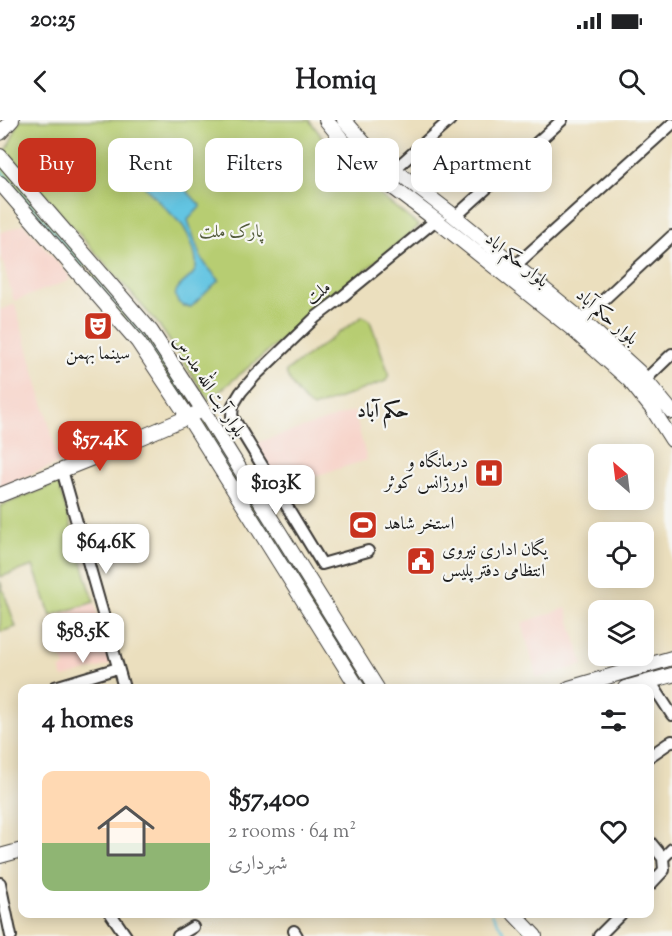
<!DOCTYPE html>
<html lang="en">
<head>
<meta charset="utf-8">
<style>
	body { margin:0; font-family:"Sorts Mill Goudy",Amiri,serif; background:#f6f6f6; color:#202124; height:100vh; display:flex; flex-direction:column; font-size:22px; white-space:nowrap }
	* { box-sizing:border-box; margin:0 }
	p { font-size:20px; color:#757577 }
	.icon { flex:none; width:33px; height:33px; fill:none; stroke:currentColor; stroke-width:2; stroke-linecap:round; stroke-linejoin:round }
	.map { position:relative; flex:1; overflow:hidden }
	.sheet { position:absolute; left:18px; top:564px; width:636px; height:234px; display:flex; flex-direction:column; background:#fff; border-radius:12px; box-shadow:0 3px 15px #0003 }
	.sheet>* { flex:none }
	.hud { position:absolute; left:18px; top:18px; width:636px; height:54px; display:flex; gap:12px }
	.needle { width:39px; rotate:332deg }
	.fabs { position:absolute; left:588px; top:324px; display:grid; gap:12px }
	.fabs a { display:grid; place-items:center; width:66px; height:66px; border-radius:12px; background:#fff; box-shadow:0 3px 15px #0003; font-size:30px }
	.price { position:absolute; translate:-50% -51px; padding:0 14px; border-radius:12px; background:#fff; color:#222; font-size:20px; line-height:39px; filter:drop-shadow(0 2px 3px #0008) }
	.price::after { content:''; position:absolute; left:50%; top:36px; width:18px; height:14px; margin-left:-9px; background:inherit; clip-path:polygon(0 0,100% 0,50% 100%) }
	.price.active { background:#c8321e; color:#fff }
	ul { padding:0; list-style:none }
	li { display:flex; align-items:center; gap:18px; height:150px; padding:0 24px }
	li span { display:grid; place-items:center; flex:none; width:168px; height:120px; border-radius:12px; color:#555 }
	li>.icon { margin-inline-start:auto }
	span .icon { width:72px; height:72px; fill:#fffc; stroke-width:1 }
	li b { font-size:26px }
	h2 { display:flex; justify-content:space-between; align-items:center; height:72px; padding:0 24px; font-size:26px }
	.tag { padding:0 21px; border-radius:12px; background:#fff; box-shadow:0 3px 15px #0003; font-size:21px; line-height:54px }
	.tag.active { background:#c8321e; color:#fff }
	.status { display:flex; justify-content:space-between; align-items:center; height:42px; padding:0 30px; background:#fff; direction:ltr }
	.status svg { height:16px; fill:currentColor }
	header { display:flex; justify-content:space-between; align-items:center; height:78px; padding:0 24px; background:#fff; font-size:27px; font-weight:700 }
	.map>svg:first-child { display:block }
	.built { fill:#f7d1c7 }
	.green { fill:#b7cd72; stroke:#6a7447; stroke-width:1.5 }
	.water { fill:#64c5e2; stroke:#40707f; stroke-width:1.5 }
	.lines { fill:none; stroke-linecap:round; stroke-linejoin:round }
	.stream { stroke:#64c5e2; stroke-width:2 }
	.minor-casing { stroke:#3b3934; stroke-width:14 }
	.major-casing { stroke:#3b3934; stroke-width:16 }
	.minor { stroke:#fff; stroke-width:10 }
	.major { stroke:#fff; stroke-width:14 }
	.labels { text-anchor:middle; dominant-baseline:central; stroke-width:4.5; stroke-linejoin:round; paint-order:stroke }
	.park-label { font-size:18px; fill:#525a3a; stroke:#f6f6f2 }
	.street-label { font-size:18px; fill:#1c1c1c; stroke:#f6f6f2 }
	.poi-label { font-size:18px; fill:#1c1c1c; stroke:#f6f6f2; text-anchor:start }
	.neighbourhood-label { font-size:20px; font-weight:bold; fill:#1c1c1c; stroke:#f6f6f2 }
</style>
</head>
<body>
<div class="status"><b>20:25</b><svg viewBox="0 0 49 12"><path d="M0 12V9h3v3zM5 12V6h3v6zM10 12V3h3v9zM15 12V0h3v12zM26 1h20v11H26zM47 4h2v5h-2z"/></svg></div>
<header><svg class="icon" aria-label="back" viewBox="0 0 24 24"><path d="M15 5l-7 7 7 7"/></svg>Homiq<svg class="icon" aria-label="search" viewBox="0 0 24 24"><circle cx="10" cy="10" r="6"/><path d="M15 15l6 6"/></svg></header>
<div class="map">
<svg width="672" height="816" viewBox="0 0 672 816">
	<rect width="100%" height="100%" fill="#f6f6f2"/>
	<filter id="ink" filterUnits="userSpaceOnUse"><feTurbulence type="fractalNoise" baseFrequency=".0167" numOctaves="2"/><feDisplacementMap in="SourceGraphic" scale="12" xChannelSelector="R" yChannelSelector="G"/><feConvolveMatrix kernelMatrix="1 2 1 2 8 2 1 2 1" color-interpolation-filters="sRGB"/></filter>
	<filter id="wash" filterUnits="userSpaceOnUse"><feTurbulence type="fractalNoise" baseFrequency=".008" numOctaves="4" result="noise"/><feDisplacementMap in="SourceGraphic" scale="24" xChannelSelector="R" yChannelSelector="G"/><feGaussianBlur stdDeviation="1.35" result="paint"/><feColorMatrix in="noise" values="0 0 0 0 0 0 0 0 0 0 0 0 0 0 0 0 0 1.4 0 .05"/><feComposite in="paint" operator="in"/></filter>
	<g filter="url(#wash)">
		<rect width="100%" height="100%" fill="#ebdfbe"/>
		<!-- built -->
		<path class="built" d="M24 104 70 156 68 161 14 181 0 133V113Z
			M15 184 60 343 0 367V190Z
			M354 291 367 340 279 367 253 324Z
			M94 483 112 544 63 558 60 549 65 547 56 520 58 518 51 497Z
			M566 488 583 545 537 558 522 503Z"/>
		<!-- green -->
		<path class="green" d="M20 0H309L347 49 419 106 209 280 159 205 6 31Z
			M0 36 88 146 82 151 0 63Z
			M94 152H97L198 281 183 290 89 155Z
			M363 196 370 201 389 254 386 261 313 288C304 282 287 261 286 251Z
			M208 298 377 568H358L193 307Z
			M58 363 94 482 51 496 33 446 0 457V386Z
			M0 461 16 507 0 512Z"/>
		<!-- water -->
		<path class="water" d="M164 47 201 86 188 100 200 136 206 145 219 160 191 187C186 187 182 186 178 182 167 166 195 160 196 147 197 134 190 117 183 106L143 65Z"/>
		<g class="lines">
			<!-- stream -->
			<path class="stream" d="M0 49 83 146
				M94 159 142 214 185 277
				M205 309 303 465
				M307 472 367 568
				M492 794 507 816"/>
		</g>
	</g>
	<g filter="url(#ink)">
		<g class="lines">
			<!-- minor casing -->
			<g class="minor-casing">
				<path id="minor" d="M395 49 450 0
					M455 97 562 0
					M515 146 672 4
					M582 200 672 116
					M646 259 672 234
					M62 350 124 568
					M368 431 322 444 232 296 233 285 241 272 255 256 316 197 337 181 436 100
					M650 561 672 595
					M55 567 118 548
					M650 636 672 621
					M650 722 663 738
					M0 763 11 816
					M650 765 664 750 663 738 672 729
					M111 794 126 816
					M294 811 297 816
					M178 816 193 807
					M599 816 621 794"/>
			</g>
			<!-- major casing -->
			<g class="major-casing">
				<path id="major" d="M326 0 356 37 370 50 436 100 571 208 619 251 629 260 653 290 672 320
					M344 0 373 33 448 91 582 200 639 252 672 292
					M0 13 12 0
					M0 36 151 211 208 298 377 568
					M0 63 138 222 188 297 358 568
					M0 375 95 337 195 294
					M569 568 672 538
					M625 568 672 555
					M0 736 22 730
					M514 794 535 816"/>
			</g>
			<!-- minor -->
			<use href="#minor" class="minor"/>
			<!-- major -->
			<use href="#major" class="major"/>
		</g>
	</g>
	<!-- icons -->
	<defs>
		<g id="theatre-square" transform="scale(1.5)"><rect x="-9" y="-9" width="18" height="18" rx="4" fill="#c8321e" stroke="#f6f6f2"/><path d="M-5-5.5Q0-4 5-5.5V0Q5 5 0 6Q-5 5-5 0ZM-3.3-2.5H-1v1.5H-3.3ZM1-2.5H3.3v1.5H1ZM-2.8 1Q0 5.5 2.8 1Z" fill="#fff"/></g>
		<g id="hospital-square" transform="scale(1.5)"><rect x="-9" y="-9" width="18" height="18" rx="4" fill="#c8321e" stroke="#f6f6f2"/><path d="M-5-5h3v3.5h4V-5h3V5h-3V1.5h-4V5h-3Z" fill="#fff"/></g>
		<g id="stadium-square" transform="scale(1.5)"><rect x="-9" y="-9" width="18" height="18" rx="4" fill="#c8321e" stroke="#f6f6f2"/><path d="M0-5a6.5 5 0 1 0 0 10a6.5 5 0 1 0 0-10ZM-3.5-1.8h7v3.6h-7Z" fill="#fff"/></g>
		<g id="civic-square" transform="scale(1.5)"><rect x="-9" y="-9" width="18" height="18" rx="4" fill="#c8321e" stroke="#f6f6f2"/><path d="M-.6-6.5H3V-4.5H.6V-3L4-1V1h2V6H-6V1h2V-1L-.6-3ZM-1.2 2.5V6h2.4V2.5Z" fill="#fff"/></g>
	</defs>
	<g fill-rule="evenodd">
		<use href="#theatre-square" x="98" y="206"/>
		<use href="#hospital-square" x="489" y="353"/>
		<use href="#stadium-square" x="363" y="405"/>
		<use href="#civic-square" x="421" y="441"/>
	</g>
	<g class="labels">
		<!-- park labels -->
		<g class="park-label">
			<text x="231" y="113">پارک ملت</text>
		</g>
		<!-- street labels -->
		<g class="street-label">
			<text transform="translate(516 141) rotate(39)">بلوار حکم اباد</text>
			<text transform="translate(319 174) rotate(-38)">ملت</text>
			<text transform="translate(606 198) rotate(41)">بلوار حکم آباد</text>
			<text transform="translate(208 267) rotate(57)">بلوار آیت الله مدرس</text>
		</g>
		<!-- poi labels -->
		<g class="poi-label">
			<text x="98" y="235" text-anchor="middle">سینما بهمن</text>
			<text x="468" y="343" text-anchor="end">درمانگاه و<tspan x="468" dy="21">اورژانس کوثر</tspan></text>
			<text x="384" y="405">استخر شاهد</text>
			<text x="442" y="431">یگان اداری نیروی<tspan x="442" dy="21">انتظامی دفتر پلیس</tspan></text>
		</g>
		<!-- neighbourhood labels -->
		<g class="neighbourhood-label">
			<text x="383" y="292">حکم آباد</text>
		</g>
	</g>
</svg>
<div class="fabs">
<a><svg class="needle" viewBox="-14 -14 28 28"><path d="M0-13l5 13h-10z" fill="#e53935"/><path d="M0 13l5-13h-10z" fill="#757577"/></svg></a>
<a><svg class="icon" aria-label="locate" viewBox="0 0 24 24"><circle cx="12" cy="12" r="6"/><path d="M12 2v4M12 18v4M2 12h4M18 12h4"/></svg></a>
<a><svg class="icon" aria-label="layers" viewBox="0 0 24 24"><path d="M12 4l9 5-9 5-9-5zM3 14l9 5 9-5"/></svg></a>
</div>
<b class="price active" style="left:100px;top:352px">$57.4K</b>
<b class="price" style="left:276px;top:396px">$103K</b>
<b class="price" style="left:106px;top:455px">$64.6K</b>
<b class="price" style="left:83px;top:544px">$58.5K</b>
<div class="hud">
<a class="tag active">Buy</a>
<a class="tag">Rent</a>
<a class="tag">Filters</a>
<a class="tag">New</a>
<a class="tag">Apartment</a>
</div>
<section class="sheet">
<h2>4 homes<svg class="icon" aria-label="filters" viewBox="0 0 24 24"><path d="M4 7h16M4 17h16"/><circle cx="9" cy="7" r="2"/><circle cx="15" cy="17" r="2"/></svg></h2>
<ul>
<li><span style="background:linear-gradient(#ffd9b3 60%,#8fb573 0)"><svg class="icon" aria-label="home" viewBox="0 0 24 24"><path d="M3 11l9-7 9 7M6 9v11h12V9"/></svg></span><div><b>$57,400</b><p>2 rooms · 64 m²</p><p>شهرداری</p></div><svg class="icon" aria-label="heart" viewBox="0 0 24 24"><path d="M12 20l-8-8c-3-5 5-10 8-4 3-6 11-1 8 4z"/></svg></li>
</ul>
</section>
</div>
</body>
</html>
